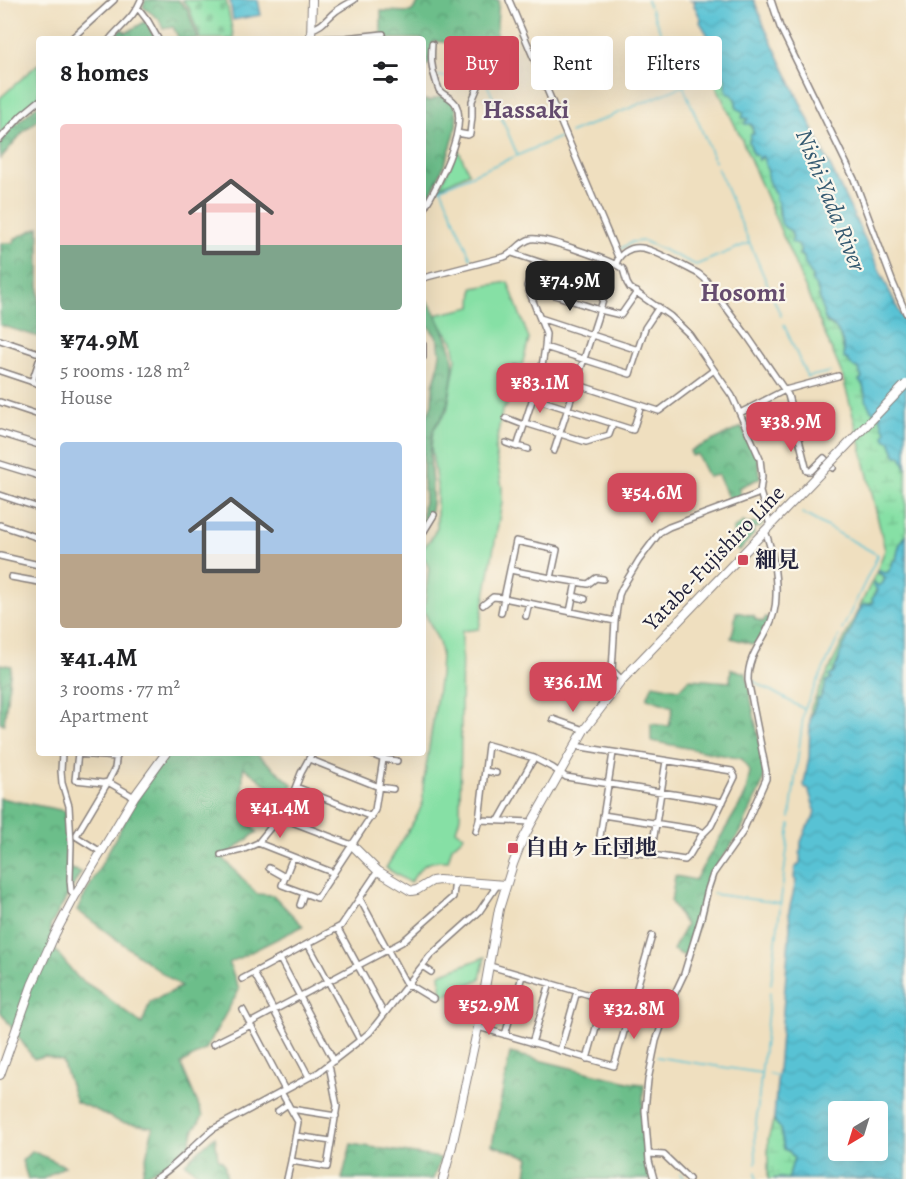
<!DOCTYPE html>
<html lang="en">
<head>
<meta charset="utf-8">
<style>
	body { margin:0; font-family:Alegreya,"Noto Serif JP",serif; background:#f6f6f6; color:#202124; height:100vh; display:flex; flex-direction:column; font-size:22px; white-space:nowrap }
	* { box-sizing:border-box; margin:0 }
	p { font-size:20px; color:#757577 }
	.icon { flex:none; width:33px; height:33px; fill:none; stroke:currentColor; stroke-width:2; stroke-linecap:round; stroke-linejoin:round }
	.map { position:relative; flex:1; overflow:hidden }
	.details { position:absolute; left:36px; top:36px; width:390px; height:720px; display:flex; flex-direction:column; background:#fff; border-radius:6px; box-shadow:0 6px 24px #0002 }
	.details>* { flex:none }
	.guide { position:absolute; left:444px; top:36px; width:372px; height:54px; display:flex; gap:12px }
	.needle { width:39px; rotate:218deg }
	.fabs { position:absolute; left:828px; top:1101px; display:grid; gap:12px }
	.fabs a { display:grid; place-items:center; width:60px; height:60px; border-radius:6px; background:#fff; box-shadow:0 6px 24px #0002; font-size:30px }
	.price { position:absolute; translate:-50% -51px; padding:0 14px; border-radius:12px; background:#d1495b; color:#fff; font-size:20px; line-height:39px; filter:drop-shadow(0 2px 3px #0008) }
	.price::after { content:''; position:absolute; left:50%; top:36px; width:18px; height:14px; margin-left:-9px; background:inherit; clip-path:polygon(0 0,100% 0,50% 100%) }
	.price.active { background:#222; color:#fff }
	ul { padding:0; list-style:none }
	li { display:grid; align-content:center; gap:12px; height:318px; padding:0 24px }
	li span { display:grid; place-items:center; height:186px; border-radius:6px; color:#555 }
	li>.icon { margin-inline-start:auto }
	span .icon { width:108px; height:108px; fill:#fffc; stroke-width:1 }
	li b { font-size:26px }
	h2 { display:flex; justify-content:space-between; align-items:center; height:72px; padding:0 24px; font-size:26px }
	.tag { padding:0 21px; border-radius:6px; background:#fff; box-shadow:0 6px 24px #0002; font-size:21px; line-height:54px }
	.tag.active { background:#d1495b; color:#fff }
	.map>svg:first-child { display:block }
	.grass { fill:#86e0a5; stroke:#548170; stroke-width:1.5 }
	.forest { fill:url(#forest-crowns); stroke:#477062; stroke-width:1.5 }
	.wetland { fill:url(#wetland-marsh); stroke:#548170; stroke-width:1.5 }
	.cemetery { fill:url(#cemetery-stones); stroke:#548170; stroke-width:1.5 }
	.water { fill:url(#water-waves); stroke:#3d7288; stroke-width:1.5; fill-rule:evenodd }
	.lines { fill:none; stroke-linecap:round; stroke-linejoin:round }
	.stream { stroke:#58c2d4; stroke-width:1.5 }
	.street-casing { stroke:#88807d; stroke-width:8 }
	.secondary-casing { stroke:#88807d; stroke-width:10 }
	.street { stroke:#fff; stroke-width:5 }
	.secondary { stroke:#fff; stroke-width:8 }
	.secondary-bridge-casing { stroke:#88807d; stroke-width:10; stroke-linecap:butt }
	.secondary-bridge { stroke:#fff; stroke-width:8 }
	.poi-dot { fill:#d1495b; stroke:#fbf7ec; stroke-width:2 }
	.labels { text-anchor:middle; dominant-baseline:central; stroke-width:4.5; stroke-linejoin:round; paint-order:stroke }
	.street-label { font-size:22px; fill:#22223b; stroke:#fbf7ec }
	.poi-label { font-size:22px; font-weight:bold; fill:#22223b; stroke:#fbf7ec; text-anchor:start }
	.water-label { font-size:24px; font-style:italic; fill:#355a71; stroke:#fbf7ec }
	.quarter-label { font-size:26px; font-weight:bold; fill:#664d6f; stroke:#fbf7ec }
</style>
</head>
<body>
<div class="map">
<svg width="906" height="1179" viewBox="0 0 906 1179">
	<defs>
		<pattern id="forest-crowns" width="20" height="18" patternUnits="userSpaceOnUse" patternTransform="scale(1.5)"><rect width="20" height="18" fill="#6cbe8a"/><path d="M2 6a3 3 0 1 1 6 0M12 15a3 3 0 1 1 6 0" fill="none" stroke="#589a72"/></pattern>
		<pattern id="wetland-marsh" width="20" height="14" patternUnits="userSpaceOnUse" patternTransform="scale(1.5)"><rect width="20" height="14" fill="#86e0a5"/><path d="M1 5h8M5 5V1M11 12h8M15 12V8" fill="none" stroke="#73c08f"/></pattern>
		<pattern id="cemetery-stones" width="16" height="16" patternUnits="userSpaceOnUse" patternTransform="scale(1.5)"><rect width="16" height="16" fill="#86e0a5"/><path d="M2 7V4a2 2 0 0 1 4 0v3zM10 15v-3a2 2 0 0 1 4 0v3z" fill="#73c08f"/></pattern>
		<pattern id="water-waves" width="16" height="10" patternUnits="userSpaceOnUse" patternTransform="scale(1.5)"><rect width="16" height="10" fill="#58c2d4"/><path d="M0 5q4-4 8 0t8 0" fill="none" stroke="#4ca6b7"/></pattern>
	</defs>
	<rect width="100%" height="100%" fill="#fbf7ec"/>
	<filter id="ink" filterUnits="userSpaceOnUse"><feTurbulence type="fractalNoise" baseFrequency=".0167" numOctaves="2"/><feDisplacementMap in="SourceGraphic" scale="12" xChannelSelector="R" yChannelSelector="G"/><feConvolveMatrix kernelMatrix="1 2 1 2 8 2 1 2 1" color-interpolation-filters="sRGB"/></filter>
	<filter id="wash" filterUnits="userSpaceOnUse"><feTurbulence type="fractalNoise" baseFrequency=".008" numOctaves="4" result="noise"/><feDisplacementMap in="SourceGraphic" scale="24" xChannelSelector="R" yChannelSelector="G"/><feGaussianBlur stdDeviation="1.35" result="paint"/><feColorMatrix in="noise" values="0 0 0 0 0 0 0 0 0 0 0 0 0 0 0 0 0 1.4 0 .05"/><feComposite in="paint" operator="in"/></filter>
	<g filter="url(#wash)">
		<rect width="100%" height="100%" fill="#efdfbf"/>
		<!-- grass -->
		<path class="grass" d="M38 64H39V98L23 111 0 135V98Z
			M458 149 469 173 440 187Z
			M508 282 529 339 522 365 509 366 506 379 514 384 506 407 502 411 495 450 502 487V503L479 629 462 631 460 817 456 830 464 836 452 847 448 861C425 860 422 865 410 883L386 868 418 814 423 802V787L440 675 441 654 439 642 424 611 429 568 423 555V548L431 539 437 527V486L431 447 433 430 447 411 456 359 453 341 440 325 435 315 472 307 473 288Z
			M485 957 480 979 442 997 440 974Z"/>
		<!-- forest -->
		<path class="forest" d="M145 0H178L187 9 198 39H179L173 27 163 29 159 19 143 7Z
			M421 0H499L496 36 490 48 479 52 448 43 434 41 432 61 423 69V39H381V11L411 12Z
			M146 21 155 39H112L122 29 126 33Z
			M443 95C446 97 452 100 454 104 466 126 435 187 423 207V161L429 132 423 130V100L430 101Z
			M39 104V119L24 131 0 159V141L12 128Z
			M39 227V337L0 325 1 243H13L16 238Z
			M423 297C432 304 432 309 438 319 452 347 457 358 450 389 449 396 448 405 445 411 442 418 435 424 433 431 432 435 432 440 431 445 427 476 441 500 423 530V506L425 496 423 485V425L432 404 433 385 437 372 440 353 438 339 423 319Z
			M742 427 758 459 760 478 738 488 742 498 730 502 718 475 708 477 697 454 692 456 690 451Z
			M743 522 747 524 763 522 764 523 759 528 756 527 753 529 754 534 739 551 734 546 733 529Z
			M736 612 754 616 755 619 763 622 766 617 770 619 756 645 731 638 734 627Z
			M0 664 11 666 4 724 0 722Z
			M731 669 746 673 764 767 763 782 740 833 712 872 705 889 699 918 688 958 673 950 686 925 671 902 675 876 695 880 745 796 750 772 742 759 651 741V724L669 726 673 707 647 698 653 684 679 689 690 679 730 682Z
			M161 753H256L293 785 284 798 243 767 242 813 257 832 223 858 257 894 273 895 303 926 229 963 239 990 206 1049 181 1064 203 1116 194 1129 190 1143 169 1163 142 1176 153 1127 120 1122 94 1109 76 1102 62 1061 45 1056 34 1059 0 1011V798L66 811 68 868 81 872 50 927 55 950 78 978 100 992 142 1024 150 1002 181 987 77 910Z
			M510 1053 632 1083 644 1084 642 1115 645 1145 652 1179H543L526 1174 529 1157 492 1145Z
			M215 1136 218 1158 224 1163 227 1179H206L185 1163Z
			M351 1144 441 1158 433 1179H342Z
			M32 1151 65 1166 43 1179H28L22 1161Z"/>
		<!-- wetland -->
		<path class="wetland" d="M722 70 726 80V86L735 98 737 108 744 113V118H747V121L750 124 754 134 751 135 749 141 753 154 758 155 759 160 762 156C765 161 765 167 768 170 768 179 769 188 776 194L777 201 779 203V215L788 229 790 230 793 240 798 244 801 249 799 255 804 257 812 276 811 279 815 284 823 305V313L827 324 834 327 839 333 845 357 858 368 862 379 859 380 863 385 866 399 871 410 880 417 896 455 901 456 906 468V535L899 546 896 560 893 561C892 567 890 574 882 573L881 571 878 573 885 577 883 583 878 586 872 599 873 602 861 607C856 623 847 636 841 652 838 661 834 670 831 679L826 681C826 688 821 692 820 699H817L810 719 811 707 876 573 885 550 860 442 842 374 742 140 711 75 719 73Z
			M774 1118 775 1122 780 1128 784 1149 790 1152 794 1158 788 1179 778 1178 768 1179V1139Z"/>
		<!-- cemetery -->
		<path class="cemetery" d="M182 0H226L234 39H200L189 8Z"/>
		<!-- water -->
		<path class="water" d="M230 0H258L261 15 233 20Z
			M689 0H754L765 28 906 326V468L901 456H896L890 441 886 440 884 437 886 431 883 427 880 417 871 410 867 403 863 385 859 381 862 378 858 368 853 367 847 359H844C845 351 842 334 835 328 830 323 827 324 825 318 820 307 821 289 812 282V276L805 264 804 257 799 254 801 251 798 244 791 242 793 238 790 230C774 225 784 210 776 199V194L774 193C771 186 765 178 768 171 764 167 766 160 762 156L759 160 757 155H754C751 150 751 146 749 141L751 134H754L751 124H745V122L748 119 742 117 744 113 737 108 735 98 731 94H728L725 86 726 80 722 71 711 75V73L719 69 721 63 716 49 711 46C711 37 704 30 700 22L701 19C697 14 698 10 694 6L695 1Z
			M906 535V1179H774L778 1178 788 1179 794 1158 790 1152 784 1149 780 1128 775 1122 774 1118 790 927 789 911 796 881 794 878 795 868 800 863 801 842 807 827 813 819 815 811 808 788H805L804 784 809 757 810 719 818 699H820C822 692 826 688 826 681L831 679 829 676 834 673 836 665 838 664 840 654 850 633 857 616 861 607 865 604 869 605 873 602 872 599 877 590 873 585 874 582 878 586 883 583 885 577 878 572 879 570C888 577 891 570 893 561L896 560 899 546ZM838 1112H878V1150H838Z"/>
		<g class="lines">
			<!-- stream -->
			<path class="stream" d="M647 0 649 6
				M651 9 715 162
				M438 76 477 81
				M483 82 487 84 517 154
				M570 133 707 76
				M717 167 781 316
				M441 188 471 259
				M439 189 563 136
				M619 250 632 242 644 241 696 265 749 243
				M784 325 807 377 830 372
				M802 513 878 555 842 630
				M753 681 804 709
				M790 818 804 710 839 636
				M713 894 779 903
				M771 984 790 824
				M657 1057 761 1073
				M769 1074 778 1076
				M756 1163 755 1133 770 992
				M756 1172V1179
				M680 1174 684 1179"/>
		</g>
	</g>
	<g filter="url(#ink)">
		<g class="lines">
			<!-- street casing -->
			<g class="street-casing">
				<path id="street" d="M509 0 618 257
					M771 0 780 27 854 179 893 283 906 313
					M138 8 148 21 158 39
					M311 29C322 27 327 18 336 11 341 7 348 4 354 0
					M71 39 114 0
					M110 39C121 26 135 16 141 0
					M312 39 345 38 383 34
					M457 133 468 135 470 134 472 117V101L482 77
					M0 139 22 115 39 101
					M423 210C436 189 468 129 456 105 453 98 444 96 439 90 439 89 436 82 436 81 431 68 431 58 432 44
					M512 253 608 285 554 451
					M616 264C619 254 630 246 642 248 653 249 687 268 699 274L705 279 748 337 788 395 807 471H811L824 458 833 468
					M423 278 504 257C515 253 519 242 531 239 544 237 611 260 623 269L627 283 630 288 670 316 689 334 732 396 760 459 762 477 760 492 770 525
					M527 286 600 310 621 315 637 292
					M540 318 638 350
					M0 340 39 353
					M423 345V357
					M545 347 630 374 645 328 659 307
					M517 368 541 373 659 411 714 370
					M0 371 39 384
					M32 382 39 361
					M533 398 633 430 641 405
					M0 402 39 415
					M740 413 785 390 838 376
					M506 418 524 425
					M525 423 586 442 609 435 613 424
					M0 433 39 445
					M506 443 517 447 541 373 545 347 546 334 527 286 535 261
					M518 446 528 449
					M0 464 39 476
					M0 495 39 508
					M0 525 39 538
					M423 533 434 515
					M0 556 39 565
					M510 570 551 578
					M11 577 39 582
					M603 579 596 578 588 584 551 578 557 550 516 541 504 598 615 621
					M573 596 585 599
					M483 605 493 597 504 598 501 613
					M570 612 576 582
					M526 616 529 603
					M622 680 612 670 615 621 619 595 622 588 639 560 660 532 669 527 755 495 760 492
					M553 719 584 730
					M575 746 732 771 735 777 711 826 701 836 689 856 685 860 601 847 599 843 613 753
					M62 753 61 771 62 783 69 806 71 843 70 880 71 891 75 896
					M78 753 75 780 103 783 108 782 115 768 117 753
					M368 753 383 759 397 761
					M78 754 117 757
					M309 759 379 787 393 789
					M485 771 496 773
					M296 787 372 817
					M603 815 698 830 704 833
					M279 817 352 845
					M499 820 534 758
					M532 822 479 820 488 745 534 758 553 768 566 777 723 802
					M476 831 479 820
					M258 843 334 873
					M101 852 77 837V834L108 782 134 797
					M221 855 242 850 258 843 279 817 294 791 301 773 312 753
					M651 855 666 761
					M293 857 282 885 317 898 375 810 384 753
					M269 868 285 877
					M360 899 405 982 433 999
					M300 905 304 893
					M338 929 384 1014
					M308 944 360 1040
					M280 959 334 1061
					M422 966 431 972
					M490 966 631 1007
					M254 973 309 1077
					M242 979 341 926 378 871
					M243 1010 285 1090
					M250 1023 402 942 453 897 455 880
					M478 1027 614 1066 652 936
					M505 1035 522 976
					M532 1043 550 983
					M213 1044 251 1025
					M560 1051 577 991
					M587 1059 604 999
					M281 1092 298 1122 291 1161 327 1167 337 1106 329 1065
					M291 1109 336 1116
					M278 1111 288 1104
					M296 1136 331 1141
					M649 1154 664 1155 689 1179
					M155 1179C177 1166 193 1145 213 1129L319 1072 364 1037 370 1032 430 956 479 912 498 884
					M287 1179 291 1161
					M654 1179 649 1161 645 1110 648 1080 656 1041 667 1010 684 974 701 918 708 889 713 874 742 833 766 779V771L748 680C748 657 759 647 768 628 773 618 776 606 776 596 777 577 772 548 765 531"/>
			</g>
			<!-- secondary casing -->
			<g class="secondary-casing">
				<path id="secondary" d="M311 39 312 0
					M352 845 378 871 411 891 417 890 432 881 439 880 505 885
					M0 1075 32 985 55 934 75 896 115 829 134 797 166 753
					M443 1179 452 1146 478 1027 499 909 513 864 522 841 532 822 584 730 622 680 783 512"/>
			</g>
			<!-- street -->
			<use href="#street" class="street"/>
			<!-- secondary -->
			<use href="#secondary" class="secondary"/>
			<!-- secondary-bridge casing -->
			<g class="secondary-bridge-casing">
				<path id="secondary-bridge" d="M783 512 906 384"/>
			</g>
			<!-- secondary-bridge -->
			<use href="#secondary-bridge" class="secondary-bridge"/>
		</g>
	</g>
	<!-- markers -->
	<g class="poi-dot">
		<rect x="737" y="554" width="12" height="12" rx="3"/>
		<rect x="507" y="842" width="12" height="12" rx="3"/>
	</g>
	<g class="labels">
		<!-- street labels -->
		<g class="street-label">
			<text transform="translate(714 558) rotate(-46)">Yatabe-Fujishiro Line</text>
		</g>
		<!-- poi labels -->
		<g class="poi-label">
			<text x="755" y="560">細見</text>
			<text x="525" y="848">自由ヶ丘団地</text>
		</g>
		<!-- water labels -->
		<g class="water-label">
			<text transform="translate(831 200) rotate(68)">Nishi-Yada River</text>
		</g>
		<!-- quarter labels -->
		<g class="quarter-label">
			<text x="526" y="109">Hassaki</text>
			<text x="743" y="292">Hosomi</text>
		</g>
	</g>
</svg>
<div class="fabs">
<a><svg class="needle" viewBox="-14 -14 28 28"><path d="M0-13l5 13h-10z" fill="#e53935"/><path d="M0 13l5-13h-10z" fill="#757577"/></svg></a>
</div>
<b class="price active" style="left:570px;top:312px">¥74.9M</b>
<b class="price" style="left:540px;top:414px">¥83.1M</b>
<b class="price" style="left:791px;top:453px">¥38.9M</b>
<b class="price" style="left:652px;top:524px">¥54.6M</b>
<b class="price" style="left:573px;top:713px">¥36.1M</b>
<b class="price" style="left:280px;top:839px">¥41.4M</b>
<b class="price" style="left:489px;top:1036px">¥52.9M</b>
<b class="price" style="left:634px;top:1040px">¥32.8M</b>
<div class="guide">
<a class="tag active">Buy</a>
<a class="tag">Rent</a>
<a class="tag">Filters</a>
</div>
<section class="details">
<h2>8 homes<svg class="icon" aria-label="filters" viewBox="0 0 24 24"><path d="M4 7h16M4 17h16"/><circle cx="9" cy="7" r="2"/><circle cx="15" cy="17" r="2"/></svg></h2>
<ul>
<li><span style="background:linear-gradient(#f6c9c9 65%,#7fa58c 0)"><svg class="icon" aria-label="home" viewBox="0 0 24 24"><path d="M3 11l9-7 9 7M6 9v11h12V9"/></svg></span><div><b>¥74.9M</b><p>5 rooms · 128 m²</p><p>House</p></div></li>
<li><span style="background:linear-gradient(#a9c7e8 60%,#b9a48a 0)"><svg class="icon" aria-label="home" viewBox="0 0 24 24"><path d="M3 11l9-7 9 7M6 9v11h12V9"/></svg></span><div><b>¥41.4M</b><p>3 rooms · 77 m²</p><p>Apartment</p></div></li>
</ul>
</section>
</div>
</body>
</html>
